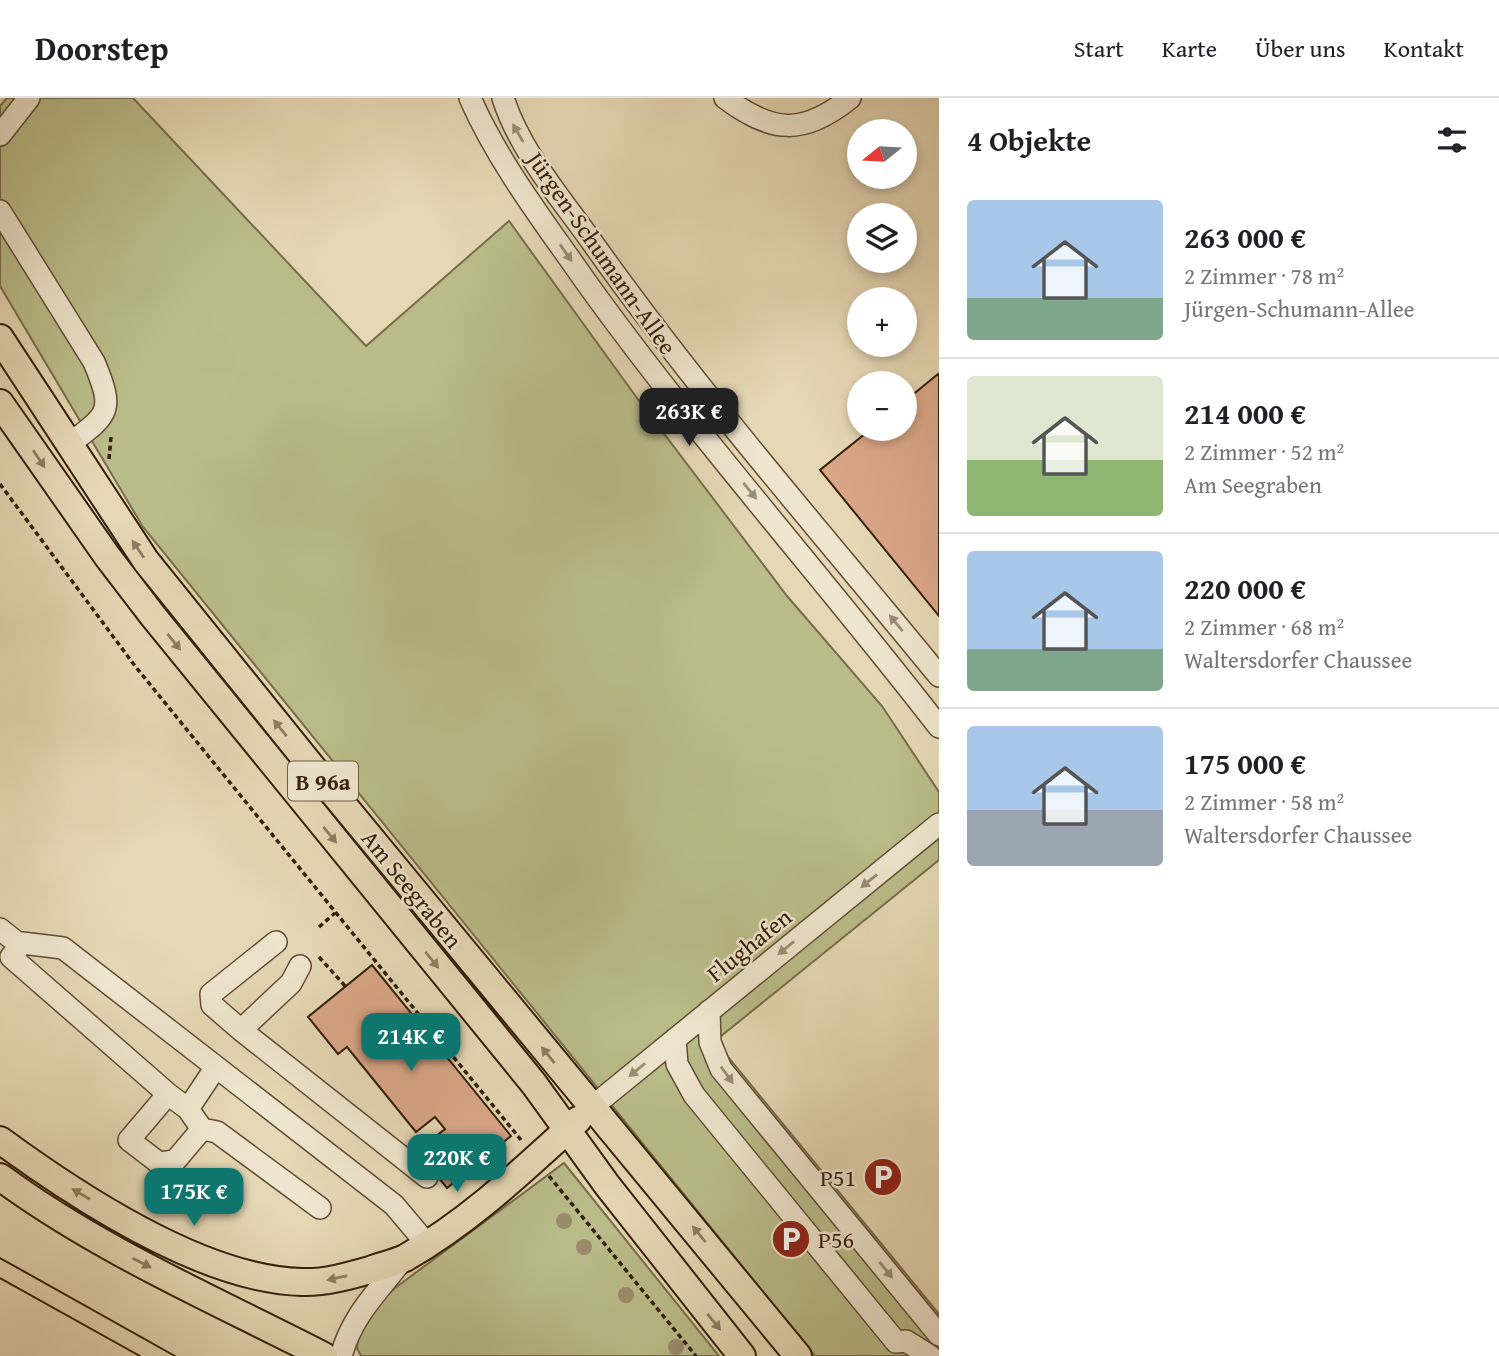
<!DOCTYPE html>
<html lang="de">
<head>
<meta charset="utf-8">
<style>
	body { margin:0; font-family:"Gentium Book Plus",serif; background:#f2f2f2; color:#202124; height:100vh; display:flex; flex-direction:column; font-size:26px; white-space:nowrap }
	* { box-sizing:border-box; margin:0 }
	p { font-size:23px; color:#757577 }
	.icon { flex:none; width:38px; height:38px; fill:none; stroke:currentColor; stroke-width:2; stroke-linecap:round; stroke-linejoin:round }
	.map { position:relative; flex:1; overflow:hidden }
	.sheet { display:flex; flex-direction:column; background:#fff; width:560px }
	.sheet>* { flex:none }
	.needle { width:46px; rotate:252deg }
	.fabs { position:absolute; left:847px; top:21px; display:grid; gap:14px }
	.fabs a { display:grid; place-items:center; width:70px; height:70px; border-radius:50%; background:#fff; box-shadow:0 4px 10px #0003; font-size:35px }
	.price { position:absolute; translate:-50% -60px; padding:0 16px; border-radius:14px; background:#0f766e; color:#fff; font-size:23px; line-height:46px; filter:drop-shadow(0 2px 4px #0008) }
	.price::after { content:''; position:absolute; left:50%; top:42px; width:21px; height:16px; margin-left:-10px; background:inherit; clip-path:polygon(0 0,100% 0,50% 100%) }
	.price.current { background:#222; color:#fff }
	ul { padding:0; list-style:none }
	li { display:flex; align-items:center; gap:21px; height:175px; padding:0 28px }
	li+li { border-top:2px solid #e0e0e0 }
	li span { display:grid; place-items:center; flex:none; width:196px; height:140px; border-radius:7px; color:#555 }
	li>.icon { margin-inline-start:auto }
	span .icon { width:84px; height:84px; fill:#fffc; stroke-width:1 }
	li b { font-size:30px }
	h2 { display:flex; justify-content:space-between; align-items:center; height:84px; padding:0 28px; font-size:30px }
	header { display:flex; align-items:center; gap:42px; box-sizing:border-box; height:98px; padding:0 35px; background:#fff; border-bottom:2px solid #e0e0e0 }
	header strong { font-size:33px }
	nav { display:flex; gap:38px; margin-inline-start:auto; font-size:24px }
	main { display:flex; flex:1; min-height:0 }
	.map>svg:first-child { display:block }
	.green { fill:#babd8a; stroke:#786e4a; stroke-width:2 }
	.building { fill:#d9a787; stroke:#351f0a; stroke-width:2 }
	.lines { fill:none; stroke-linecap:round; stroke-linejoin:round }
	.minor-casing { stroke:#614d35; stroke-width:24 }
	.major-casing { stroke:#351f0a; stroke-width:30 }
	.path { stroke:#351f0a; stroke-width:3.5; stroke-dasharray:5 3.5; stroke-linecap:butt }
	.minor { stroke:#efe6cf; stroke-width:21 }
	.major { stroke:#e6d8b5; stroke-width:26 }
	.tram { stroke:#351f0a; stroke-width:2 }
	.tree { fill:#9b8c6c }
	.oneway { fill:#9b8c76 }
	.oneway2 { fill:#8e7c60 }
	.labels { text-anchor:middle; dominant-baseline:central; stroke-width:5; stroke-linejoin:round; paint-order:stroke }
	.shield { fill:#efe6cf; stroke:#6d5b45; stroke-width:2 }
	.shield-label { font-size:23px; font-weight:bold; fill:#351f0a }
	.street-label { font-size:24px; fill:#351f0a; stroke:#efe6cf }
	.poi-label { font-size:24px; fill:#351f0a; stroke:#efe6cf; text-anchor:end }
</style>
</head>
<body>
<header>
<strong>Doorstep</strong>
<nav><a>Start</a><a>Karte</a><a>Über uns</a><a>Kontakt</a></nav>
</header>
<main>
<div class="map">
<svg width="939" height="1258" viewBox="0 0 939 1258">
	<rect width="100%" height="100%" fill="#e6d8b5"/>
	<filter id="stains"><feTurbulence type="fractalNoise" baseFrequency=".00286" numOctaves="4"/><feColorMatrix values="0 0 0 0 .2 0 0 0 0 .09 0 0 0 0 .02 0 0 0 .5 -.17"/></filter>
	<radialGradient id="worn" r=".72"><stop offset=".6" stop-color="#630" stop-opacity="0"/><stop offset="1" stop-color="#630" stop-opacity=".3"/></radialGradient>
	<!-- green -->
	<path class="green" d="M7 0H133L366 248 509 123 637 300 787 498 882 608 939 694V762L715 943 939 1216V1258H815L143 429 0 188V8Z
		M564 1065 719 1258H361L357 1250 358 1237 367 1214 399 1187Z"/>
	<!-- building -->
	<path class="building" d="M938 276 939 278V518L820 372 871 331H905V303Z
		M372 867 511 1038 447 1090 417 1053 445 1031 435 1019 416 1034 347 949 338 956 308 919Z"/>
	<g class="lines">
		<!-- minor casing -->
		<g class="minor-casing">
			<path id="minor" d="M470 0C499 66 545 125 586 184 696 337 823 479 939 629
				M503 0C520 53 560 99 592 144 699 295 822 435 939 578
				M725 0C772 35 803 38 850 0
				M0 37 29 0
				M0 113 94 264C115 314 109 316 68 347
				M0 831 20 847
				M276 844 211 896 212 907 241 932 291 885 300 868
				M709 913 710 944 721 971 939 1237
				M241 932 427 1079
				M675 941 677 966 694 997 896 1244 906 1243 930 1258
				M168 996 11 859 22 845 63 850 394 1107 426 1145
				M592 1009 939 726
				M188 1011 202 1031 175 1063 159 1065 129 1042 168 996 188 1011 216 969
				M202 1031 217 1034 320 1110
				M341 1258C353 1216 377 1195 403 1161"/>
		</g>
		<!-- major casing -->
		<g class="major-casing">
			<path id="major" d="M0 240 146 463 312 669 798 1258
				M0 305 107 458 153 518 534 986 607 1087 742 1258
				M0 1042C78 1099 204 1182 302 1184 324 1185 349 1178 370 1172 381 1168 394 1165 405 1160 470 1123 523 1072 578 1022
				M0 1079C99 1152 215 1202 324 1258"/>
		</g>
		<!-- path -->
		<path class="path" d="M109 361 111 339
			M0 386 135 568 521 1042
			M319 829 335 815
			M319 859 346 889
			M549 1078 696 1258"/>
		<!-- minor -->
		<use href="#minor" class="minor"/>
		<!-- major -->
		<use href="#major" class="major"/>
		<!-- tram -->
		<path class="tram" d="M0 1160 175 1258
			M0 1180 140 1258"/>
	</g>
	<!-- trees -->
	<g class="tree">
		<circle cx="564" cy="1123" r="8"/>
		<circle cx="584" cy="1149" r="8"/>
		<circle cx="626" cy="1197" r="8"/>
		<circle cx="676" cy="1249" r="8"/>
	</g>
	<!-- one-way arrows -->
	<defs><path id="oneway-solid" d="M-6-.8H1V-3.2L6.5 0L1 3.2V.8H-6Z" transform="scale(1.75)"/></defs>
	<g class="oneway">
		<use href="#oneway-solid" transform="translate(518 35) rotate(-120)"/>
		<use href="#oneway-solid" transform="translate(566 155) rotate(55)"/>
		<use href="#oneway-solid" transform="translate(750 393) rotate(51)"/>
		<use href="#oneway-solid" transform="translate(896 525) rotate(-129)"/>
		<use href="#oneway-solid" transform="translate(869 783) rotate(141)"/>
		<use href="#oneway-solid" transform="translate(786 850) rotate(141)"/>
		<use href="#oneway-solid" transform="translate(637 972) rotate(140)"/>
		<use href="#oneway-solid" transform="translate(727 977) rotate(54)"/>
		<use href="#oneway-solid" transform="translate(886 1172) rotate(51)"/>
	</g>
	<g class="oneway2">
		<use href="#oneway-solid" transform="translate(39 361) rotate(56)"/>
		<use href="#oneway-solid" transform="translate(138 451) rotate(-124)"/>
		<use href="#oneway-solid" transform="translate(174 544) rotate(51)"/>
		<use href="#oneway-solid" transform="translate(280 630) rotate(-129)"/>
		<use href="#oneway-solid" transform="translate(330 737) rotate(51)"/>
		<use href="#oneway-solid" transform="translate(432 862) rotate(51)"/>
		<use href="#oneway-solid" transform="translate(548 957) rotate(-129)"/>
		<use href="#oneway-solid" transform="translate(81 1096) rotate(-149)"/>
		<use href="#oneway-solid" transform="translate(699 1136) rotate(-129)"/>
		<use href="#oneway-solid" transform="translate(142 1165) rotate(27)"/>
		<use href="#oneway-solid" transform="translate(337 1180) rotate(167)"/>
		<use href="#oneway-solid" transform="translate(714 1224) rotate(51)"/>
	</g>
	<!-- icons -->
	<defs>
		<g id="parking-disc" transform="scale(2.0125)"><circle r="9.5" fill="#8f2418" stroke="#efe6cf"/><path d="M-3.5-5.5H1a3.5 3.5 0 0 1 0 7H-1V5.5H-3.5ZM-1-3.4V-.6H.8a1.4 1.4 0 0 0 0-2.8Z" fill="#fff"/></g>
	</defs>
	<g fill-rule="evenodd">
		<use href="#parking-disc" x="883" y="1079"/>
		<use href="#parking-disc" x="791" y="1141"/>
	</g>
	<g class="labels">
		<!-- shield labels -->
		<rect class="shield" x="288" y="663.5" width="70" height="39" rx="5"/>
		<g class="shield-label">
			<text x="323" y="683">B 96a</text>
		</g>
		<!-- street labels -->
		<g class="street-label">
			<text transform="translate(602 155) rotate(55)">Jürgen-Schumann-Allee</text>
			<text transform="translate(412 791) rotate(51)">Am Seegraben</text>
			<text transform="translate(749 847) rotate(-39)">Flughafen</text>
		</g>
		<!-- poi labels -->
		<g class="poi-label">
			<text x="856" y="1079">P51</text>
			<text x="818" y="1141" text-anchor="start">P56</text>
		</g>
	</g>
	<rect width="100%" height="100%" filter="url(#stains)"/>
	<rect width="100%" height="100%" fill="url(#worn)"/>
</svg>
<div class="fabs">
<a><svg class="needle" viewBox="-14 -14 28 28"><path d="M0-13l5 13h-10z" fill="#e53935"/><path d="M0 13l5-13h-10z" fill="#757577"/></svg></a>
<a><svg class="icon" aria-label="layers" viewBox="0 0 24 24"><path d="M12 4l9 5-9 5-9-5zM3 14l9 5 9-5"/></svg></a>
<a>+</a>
<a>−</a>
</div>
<b class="price current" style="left:689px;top:350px">263K €</b>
<b class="price" style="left:411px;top:975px">214K €</b>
<b class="price" style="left:457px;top:1096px">220K €</b>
<b class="price" style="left:194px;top:1130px">175K €</b>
</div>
<section class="sheet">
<h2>4 Objekte<svg class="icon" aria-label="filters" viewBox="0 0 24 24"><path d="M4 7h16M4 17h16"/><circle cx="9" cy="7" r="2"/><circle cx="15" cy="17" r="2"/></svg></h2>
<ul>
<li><span style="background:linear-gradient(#a9c7e8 70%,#7fa58c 0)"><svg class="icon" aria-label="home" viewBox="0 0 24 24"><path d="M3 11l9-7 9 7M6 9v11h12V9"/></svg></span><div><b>263 000 €</b><p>2 Zimmer · 78 m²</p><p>Jürgen-Schumann-Allee</p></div></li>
<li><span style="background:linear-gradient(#dfe7d0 60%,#8fb573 0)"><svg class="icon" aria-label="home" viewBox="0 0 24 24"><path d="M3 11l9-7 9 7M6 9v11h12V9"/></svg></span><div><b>214 000 €</b><p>2 Zimmer · 52 m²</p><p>Am Seegraben</p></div></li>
<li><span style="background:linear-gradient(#a9c7e8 70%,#7fa58c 0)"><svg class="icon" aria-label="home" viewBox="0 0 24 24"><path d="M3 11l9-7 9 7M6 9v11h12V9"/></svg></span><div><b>220 000 €</b><p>2 Zimmer · 68 m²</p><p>Waltersdorfer Chaussee</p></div></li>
<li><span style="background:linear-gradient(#a9c7e8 60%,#9aa5b1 0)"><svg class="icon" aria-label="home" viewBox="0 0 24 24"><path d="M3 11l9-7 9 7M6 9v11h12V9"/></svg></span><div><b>175 000 €</b><p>2 Zimmer · 58 m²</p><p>Waltersdorfer Chaussee</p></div></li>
</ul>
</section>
</main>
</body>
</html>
